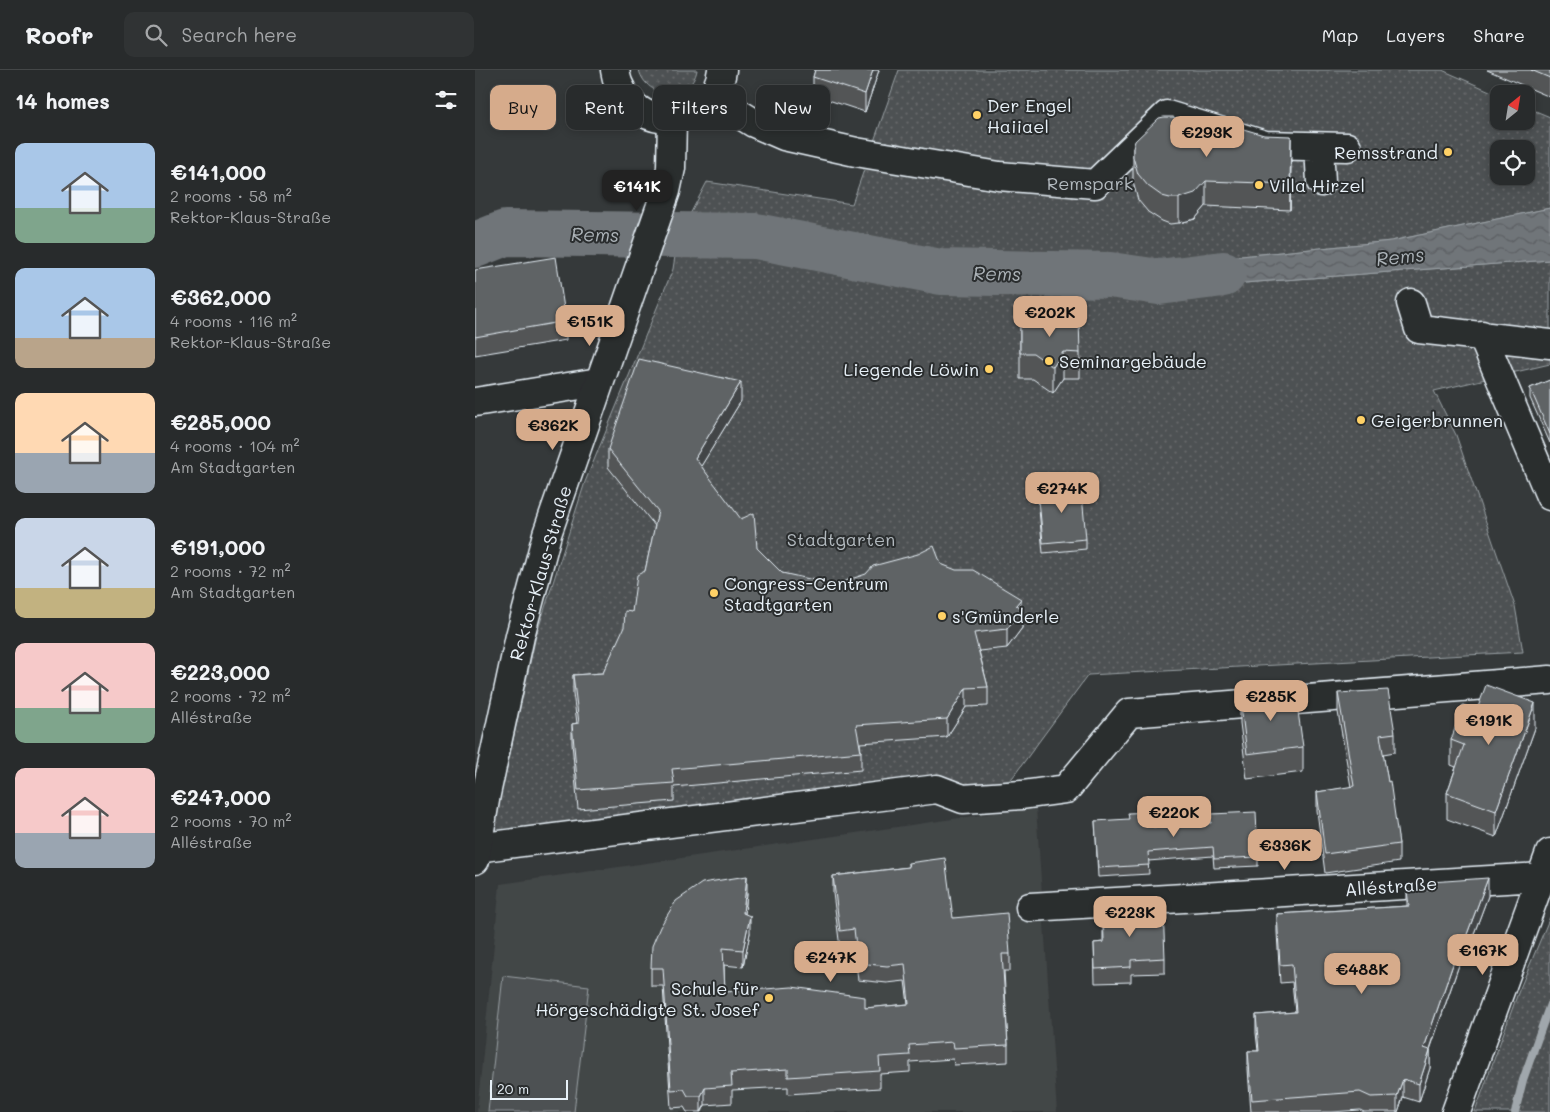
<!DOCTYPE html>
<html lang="en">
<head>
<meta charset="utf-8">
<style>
	body { margin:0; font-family:Mali,sans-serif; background:#303334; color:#f1f3f6; height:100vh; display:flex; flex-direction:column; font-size:19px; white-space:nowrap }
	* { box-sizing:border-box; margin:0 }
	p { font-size:16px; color:#a5a7a9 }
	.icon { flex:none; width:28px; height:28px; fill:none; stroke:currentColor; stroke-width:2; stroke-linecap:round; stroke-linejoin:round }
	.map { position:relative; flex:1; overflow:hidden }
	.details { display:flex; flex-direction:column; background:#282b2c; width:475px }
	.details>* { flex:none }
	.top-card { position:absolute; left:15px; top:15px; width:475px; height:45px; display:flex; gap:10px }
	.needle { width:32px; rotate:30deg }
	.buttons { position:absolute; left:1015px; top:15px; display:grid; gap:10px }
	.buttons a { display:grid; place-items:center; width:45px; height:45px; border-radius:10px; background:#282b2c; box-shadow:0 2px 8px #0003,0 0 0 1px #444748; font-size:25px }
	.scale { position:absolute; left:15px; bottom:12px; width:78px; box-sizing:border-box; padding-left:5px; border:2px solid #e8f1f8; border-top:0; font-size:14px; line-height:18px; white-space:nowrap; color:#e8f1f8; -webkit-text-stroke:4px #2a2d2e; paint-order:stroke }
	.price { position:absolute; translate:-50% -42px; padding:0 11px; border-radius:10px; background:#d6ab8b; color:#111; font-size:16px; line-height:32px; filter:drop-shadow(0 1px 2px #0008) }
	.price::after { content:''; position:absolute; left:50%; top:30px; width:15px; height:11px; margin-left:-8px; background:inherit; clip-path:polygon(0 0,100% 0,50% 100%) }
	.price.active { background:#222; color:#fff }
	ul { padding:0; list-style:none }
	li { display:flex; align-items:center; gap:15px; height:125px; padding:0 15px }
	li span { display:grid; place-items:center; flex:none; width:140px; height:100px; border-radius:10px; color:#555 }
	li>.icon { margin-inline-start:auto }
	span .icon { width:60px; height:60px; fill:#fffc; stroke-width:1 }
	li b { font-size:21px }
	h2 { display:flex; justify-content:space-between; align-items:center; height:60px; padding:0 15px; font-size:21px }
	.chip { padding:0 18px; border-radius:10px; background:#282b2c; box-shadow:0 2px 8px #0003,0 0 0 1px #444748; font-size:18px; line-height:45px }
	.chip.active { background:#d6ab8b; color:#111 }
	header { display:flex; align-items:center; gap:30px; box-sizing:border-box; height:70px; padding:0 25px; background:#282b2c; border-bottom:1px solid #444748 }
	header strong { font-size:24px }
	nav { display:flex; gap:28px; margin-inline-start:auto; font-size:18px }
	.search { width:350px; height:45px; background:#303334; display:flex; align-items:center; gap:12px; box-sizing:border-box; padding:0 18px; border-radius:10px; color:#a5a7a9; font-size:19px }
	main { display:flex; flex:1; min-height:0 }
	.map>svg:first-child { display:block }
	.built { fill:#424647 }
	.grass { fill:url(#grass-dots); stroke:#9aa1a5; fill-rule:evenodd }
	.pitch { fill:#4d5152; stroke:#9aa1a5 }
	.water { fill:url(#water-waves); stroke:#a0a7ac }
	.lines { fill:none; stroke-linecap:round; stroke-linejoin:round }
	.stream { stroke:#a0a7ac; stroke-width:8 }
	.river { stroke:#707579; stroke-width:46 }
	.minor-casing { stroke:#e8f1f8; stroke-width:31 }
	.major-casing { stroke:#e8f1f8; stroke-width:31 }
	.minor { stroke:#2a2d2e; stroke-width:28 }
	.major { stroke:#2a2d2e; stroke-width:28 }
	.wall { fill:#525557; stroke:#e8f1f8 }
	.shaded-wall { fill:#424547; stroke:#e8f1f8 }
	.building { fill:#5f6365; stroke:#e8f1f8 }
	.poi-dot { fill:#ffd166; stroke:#2a2d2e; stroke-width:2 }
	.labels { text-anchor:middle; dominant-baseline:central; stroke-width:4; stroke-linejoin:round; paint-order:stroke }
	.poi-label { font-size:18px; fill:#e8f1f8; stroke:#2a2d2e; text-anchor:start }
	.park-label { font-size:18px; fill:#b2b9be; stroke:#2a2d2e }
	.street-label { font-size:18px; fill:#e8f1f8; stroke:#2a2d2e }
	.water-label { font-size:19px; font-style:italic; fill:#acb3b8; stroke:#2a2d2e }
</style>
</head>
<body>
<header>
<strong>Roofr</strong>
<div class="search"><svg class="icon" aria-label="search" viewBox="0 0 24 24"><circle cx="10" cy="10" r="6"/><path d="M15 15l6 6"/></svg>Search here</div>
<nav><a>Map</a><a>Layers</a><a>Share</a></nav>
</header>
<main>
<section class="details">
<h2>14 homes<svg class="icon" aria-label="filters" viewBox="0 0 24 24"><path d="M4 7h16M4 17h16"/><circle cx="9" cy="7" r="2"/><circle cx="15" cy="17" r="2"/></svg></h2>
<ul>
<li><span style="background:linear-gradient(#a9c7e8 65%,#7fa58c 0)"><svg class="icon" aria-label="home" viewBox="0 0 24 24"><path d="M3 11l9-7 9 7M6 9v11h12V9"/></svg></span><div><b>€141,000</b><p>2 rooms · 58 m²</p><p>Rektor-Klaus-Straße</p></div></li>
<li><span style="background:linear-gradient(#a9c7e8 70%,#b9a48a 0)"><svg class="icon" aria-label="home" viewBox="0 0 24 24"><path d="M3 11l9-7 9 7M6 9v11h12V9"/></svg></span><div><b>€362,000</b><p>4 rooms · 116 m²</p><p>Rektor-Klaus-Straße</p></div></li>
<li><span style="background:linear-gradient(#ffd9b3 60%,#9aa5b1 0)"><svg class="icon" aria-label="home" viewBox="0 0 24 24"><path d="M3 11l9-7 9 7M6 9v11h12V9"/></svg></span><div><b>€285,000</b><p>4 rooms · 104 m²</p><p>Am Stadtgarten</p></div></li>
<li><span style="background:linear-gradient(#c9d6e8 70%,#c2b280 0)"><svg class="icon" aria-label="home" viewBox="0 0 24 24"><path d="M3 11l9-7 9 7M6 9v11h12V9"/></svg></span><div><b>€191,000</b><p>2 rooms · 72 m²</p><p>Am Stadtgarten</p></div></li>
<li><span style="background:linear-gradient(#f6c9c9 65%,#7fa58c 0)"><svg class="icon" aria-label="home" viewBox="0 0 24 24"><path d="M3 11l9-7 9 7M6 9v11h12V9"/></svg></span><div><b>€223,000</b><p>2 rooms · 72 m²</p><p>Alléstraße</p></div></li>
<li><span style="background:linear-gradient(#f6c9c9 65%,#9aa5b1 0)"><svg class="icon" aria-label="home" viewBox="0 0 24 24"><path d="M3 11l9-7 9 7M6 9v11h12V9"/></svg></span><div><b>€247,000</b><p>2 rooms · 70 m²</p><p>Alléstraße</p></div></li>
</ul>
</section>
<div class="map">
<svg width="1075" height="1042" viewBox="0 0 1075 1042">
	<defs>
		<pattern id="grass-dots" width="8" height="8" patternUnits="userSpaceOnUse" patternTransform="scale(1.25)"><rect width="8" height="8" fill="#4d5152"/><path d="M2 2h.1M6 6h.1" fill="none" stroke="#676a6c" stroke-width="1.8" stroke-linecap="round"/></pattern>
		<pattern id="water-waves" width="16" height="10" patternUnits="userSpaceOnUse" patternTransform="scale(1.25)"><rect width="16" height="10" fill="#707579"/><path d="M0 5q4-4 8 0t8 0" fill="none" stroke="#5b5e62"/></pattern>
	</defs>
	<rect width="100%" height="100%" fill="#35393a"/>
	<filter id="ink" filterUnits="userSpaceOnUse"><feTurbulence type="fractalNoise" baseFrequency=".02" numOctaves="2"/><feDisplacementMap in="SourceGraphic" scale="10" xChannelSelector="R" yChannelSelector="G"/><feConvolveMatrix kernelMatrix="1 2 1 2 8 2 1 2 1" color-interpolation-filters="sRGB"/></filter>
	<g filter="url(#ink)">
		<!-- built -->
		<path class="built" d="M561 737 582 1042H2L25 814Z"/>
		<!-- grass -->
		<path class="grass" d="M164 0H222C216 32 172 30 164 0Z
			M424 0H967L1024 25V51H1051V37L1075 47V138L916 171 746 188H701L685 211 716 217 1075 190V294L959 321 981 365 1040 536 1048 582 613 605 535 711 17 764 61 566 110 412 198 199 203 167 232 112 377 134ZM1024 79H1051V106H1024Z
			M1075 847V1042H1000L1043 923Z"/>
		<!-- pitch -->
		<path class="pitch" d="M28 906 114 916 99 1042H13Z"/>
		<!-- water -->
		<path class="water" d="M1075 138V190L716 217 684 212 701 188H746L916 171Z"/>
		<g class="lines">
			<!-- stream -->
			<path class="stream" d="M1040 1042 1048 1010 1075 934"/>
			<!-- river -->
			<path class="river" d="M0 175 30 163 281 166 466 202 635 205 684 212 748 204"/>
			<!-- minor casing -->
			<g class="minor-casing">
				<path id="minor" d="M237 27 279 53 309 66 381 82 524 106 620 114 692 45 790 75 872 77
					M844 77 846 112
					M936 233 944 259 1075 274
					M1007 265 1075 426
					M0 332 124 312
					M1 778 462 719 488 729 547 725 591 719 654 643 1075 610
					M555 837 1067 807
					M981 1042 1075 783"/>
			</g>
			<!-- major casing -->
			<g class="major-casing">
				<path id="major" d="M140 0C141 5 142 11 144 15 166 68 240 55 247 0
					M0 790 11 724 45 566 72 464 191 121 196 98 197 49"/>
			</g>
			<!-- minor -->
			<use href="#minor" class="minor"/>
			<!-- major -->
			<use href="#major" class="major"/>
		</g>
		<!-- wall -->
		<path class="wall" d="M340 0H404L390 42 338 25V7Z
			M1012 0H1075V27Z
			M727 68 816 91 815 140 731 136 720 149 704 153 695 154 687 151 673 142 663 130 658 112V78Z
			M0 200 91 251V270L0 285Z
			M545 249 605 283V308H588L578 323 558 309H545Z
			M1075 310V373L1055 328V318Z
			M266 331 226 396 282 478 307 503 352 517 466 494 546 538 547 558 532 578 504 581 513 617V636L491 637 472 667 385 673 386 682V700L199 717V731L103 739 97 673V654L102 653 98 623V605L128 603 157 542 170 501 180 456 133 397V379Z
			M563 419 611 469V479L568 483 563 428Z
			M863 623 920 663V682L908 684 924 774V792L850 803 842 741V722L876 717 863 642Z
			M765 627 828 677V702L772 709 765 653Z
			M1002 640 1060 658 1021 767 972 749V723L981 697 976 695V670Z
			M736 744 783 787V796L739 798 738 786 673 791 674 804 623 807 620 751 678 757 736 753Z
			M433 793 478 848 535 884V901H529L533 975V992L479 995 478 989 435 992V1002L405 1004V1018L313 1024V1017L257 1020V1033L230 1035 227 1042H212L209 1037 196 1038 188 916H176V898L272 823 270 844 275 863 268 897 249 895 250 922 390 938 433 934 430 911 412 913 383 910 379 876 365 878 358 823V806L433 797Z
			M956 812 1013 826 988 893 985 892 955 980V998L944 1032 928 1027 923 1042H889L885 1040 857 1042H776L773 999V981H783L781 963V945L820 942 817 912 805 913 802 862V844L932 836V821L956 819Z
			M628 840 690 888V903L656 904V912L620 913 619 873 628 872Z"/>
		<!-- shaded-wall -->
		<path class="shaded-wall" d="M398 0H404L390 42V24Z
			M816 66V91L815 140V114Z
			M731 111V136L720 149 704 153V128Z
			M588 282V308L578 323V297Z
			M266 312V331L220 406V388Z
			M546 529V541L547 539V558L532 578V559L541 535Z
			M491 618V637L472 667V649Z
			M1060 633V658L1021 767V741Z
			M272 806V823L268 861V843Z
			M1013 808V826L988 893V875Z
			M275 846V863L268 897V880Z
			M985 874V892L949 996V978Z
			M955 980V998L944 1032V1014Z
			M928 1009V1027L923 1042H922V1026Z
			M230 1018V1035L226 1042V1026Z"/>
		<!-- building -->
		<path class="building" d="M340 0H398L390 24 338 7Z
			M1056 0H1075V8Z
			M689 47H698L713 53 722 60 727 68H765V58L789 65 816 66 815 114 731 111 720 123 704 128H695L687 126 673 116 663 104 658 87V78L660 71 684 48Z
			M81 187 91 251 0 267V200Z
			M545 249H604L605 283 588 282 578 297 558 283H545Z
			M164 289 266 312 220 388 266 449 279 443 282 478 307 503 339 510 352 517 391 504 398 496 443 484 459 476 466 494 481 500H498L546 529 541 535 547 539 532 559 499 563 513 617 491 618 472 649 381 655 386 682 197 699 199 713 103 720 97 654 104 653 98 605 128 603 149 557 150 541 157 542 162 505 170 501 183 441 133 379Z
			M1075 310V364L1055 318Z
			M606 414 611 469 568 473 563 419Z
			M1011 615 1060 633 1021 741 972 723 989 675 976 670 988 635 1002 640Z
			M820 620 828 677 772 684 765 627Z
			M913 620 920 663 905 665 913 712 915 711 924 774 850 784 842 722 879 716 863 623Z
			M677 742 678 757 736 753V744L781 742 783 787 739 789 738 777 673 782 674 795 623 798 620 751 654 749 653 743Z
			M470 788 478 848 532 843 535 884H527L533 975 479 978 478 972 434 975 435 985 404 987 405 1001 313 1007V999L256 1003 257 1016 230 1018 226 1026H213L209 1019 196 1020 188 898H176L177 876 185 857 201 831 227 813 272 806 268 843 275 846 268 880 248 878 250 922 317 917 390 927V938L434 934 430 894 412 896 383 893 379 859 365 861 358 806 434 797 433 793Z
			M1013 808 988 875 985 874 949 978 955 980 944 1014 928 1009 922 1026 896 1027 885 1022 777 1030 773 981H784L781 945 821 942 817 894 805 895 802 844 934 836 932 821 957 819 956 812Z
			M688 838 690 888 656 890V897L620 899 619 873 629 872 628 840Z"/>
	</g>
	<!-- markers -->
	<g class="poi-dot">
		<circle cx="502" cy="45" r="5"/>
		<circle cx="973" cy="82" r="5"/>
		<circle cx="784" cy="115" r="5"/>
		<circle cx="574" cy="291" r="5"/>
		<circle cx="514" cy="299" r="5"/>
		<circle cx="886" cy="350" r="5"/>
		<circle cx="239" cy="523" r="5"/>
		<circle cx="467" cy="546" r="5"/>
		<circle cx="294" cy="928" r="5"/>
	</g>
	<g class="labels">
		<!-- poi labels -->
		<g class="poi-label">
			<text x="512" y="35">Der Engel<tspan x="512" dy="21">Haiiael</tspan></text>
			<text x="963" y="82" text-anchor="end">Remsstrand</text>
			<text x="794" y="115">Villa Hirzel</text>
			<text x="584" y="291">Seminargebäude</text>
			<text x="504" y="299" text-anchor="end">Liegende Löwin</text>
			<text x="896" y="350">Geigerbrunnen</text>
			<text x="249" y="513">Congress-Centrum<tspan x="249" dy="21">Stadtgarten</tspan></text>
			<text x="477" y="546">s'Gmünderle</text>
			<text x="284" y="918" text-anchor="end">Schule für<tspan x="284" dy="21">Hörgeschädigte St. Josef</tspan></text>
		</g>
		<!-- park labels -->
		<g class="park-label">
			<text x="615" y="113">Remspark</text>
			<text x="366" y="469">Stadtgarten</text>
		</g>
		<!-- street labels -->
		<g class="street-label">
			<text transform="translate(65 503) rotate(-74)">Rektor-Klaus-Straße</text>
			<text transform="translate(916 816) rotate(-4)">Alléstraße</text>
		</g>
		<!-- water labels -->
		<g class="water-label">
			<text transform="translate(120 164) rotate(1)">Rems</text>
			<text transform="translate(925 186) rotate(-6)">Rems</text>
			<text transform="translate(522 203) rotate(1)">Rems</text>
		</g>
	</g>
</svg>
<div class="buttons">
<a><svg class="needle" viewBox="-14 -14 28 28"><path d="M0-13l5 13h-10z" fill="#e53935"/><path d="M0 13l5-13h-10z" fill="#a5a7a9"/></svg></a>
<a><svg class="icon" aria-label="locate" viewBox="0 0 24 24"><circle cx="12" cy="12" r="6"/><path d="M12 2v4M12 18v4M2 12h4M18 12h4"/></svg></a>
</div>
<div class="scale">20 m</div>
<b class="price" style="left:732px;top:88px">€293K</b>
<b class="price active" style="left:162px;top:142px">€141K</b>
<b class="price" style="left:575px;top:268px">€202K</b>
<b class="price" style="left:115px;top:277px">€151K</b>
<b class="price" style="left:78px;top:381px">€362K</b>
<b class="price" style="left:587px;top:444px">€274K</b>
<b class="price" style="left:796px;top:652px">€285K</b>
<b class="price" style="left:1014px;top:676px">€191K</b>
<b class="price" style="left:699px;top:768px">€220K</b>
<b class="price" style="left:810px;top:801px">€336K</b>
<b class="price" style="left:655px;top:868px">€223K</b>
<b class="price" style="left:1008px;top:906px">€167K</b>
<b class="price" style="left:356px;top:913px">€247K</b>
<b class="price" style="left:887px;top:925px">€488K</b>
<div class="top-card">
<a class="chip active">Buy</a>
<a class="chip">Rent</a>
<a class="chip">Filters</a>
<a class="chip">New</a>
</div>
</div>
</main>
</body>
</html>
